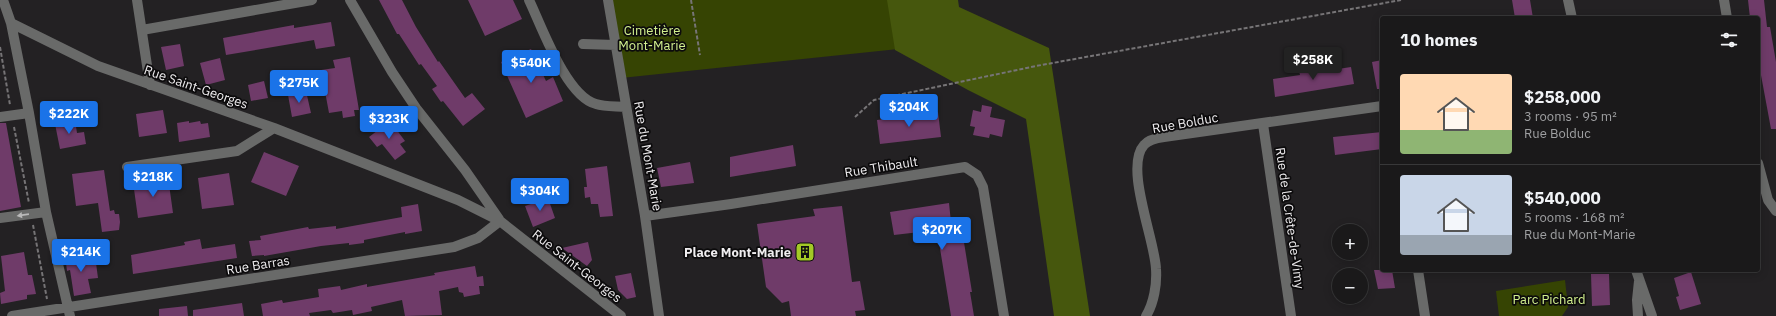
<!DOCTYPE html>
<html lang="en">
<head>
<meta charset="utf-8">
<style>
	body { margin:0; font-family:"IBM Plex Sans",sans-serif; background:#272627; color:#f1f3f6; height:100vh; display:flex; flex-direction:column; font-size:15px; white-space:nowrap }
	* { box-sizing:border-box; margin:0 }
	p { font-size:13px; color:#9fa0a2 }
	.icon { flex:none; width:22px; height:22px; fill:none; stroke:currentColor; stroke-width:2; stroke-linecap:round; stroke-linejoin:round }
	.map { position:relative; flex:1; overflow:hidden }
	.panel { position:absolute; left:1380px; top:16px; width:380px; height:256px; display:flex; flex-direction:column; background:#1a191a; border-radius:4px; box-shadow:0 2px 10px #0003,0 0 0 1px #383839 }
	.panel>* { flex:none }
	.tools { position:absolute; left:1332px; top:224px; display:grid; gap:8px }
	.tools a { display:grid; place-items:center; width:36px; height:36px; border-radius:50%; background:#1a191a; box-shadow:0 2px 10px #0003,0 0 0 1px #383839; font-size:20px }
	.price { position:absolute; translate:-50% -34px; padding:0 9px; border-radius:4px; background:#1a73e8; color:#fff; font-size:13px; line-height:26px; filter:drop-shadow(0 1px 2px #0008) }
	.price::after { content:''; position:absolute; left:50%; top:24px; width:12px; height:9px; margin-left:-6px; background:inherit; clip-path:polygon(0 0,100% 0,50% 100%) }
	.price.current { background:#222; color:#fff }
	ul { padding:0; list-style:none }
	li { display:flex; align-items:center; gap:12px; height:100px; padding:0 20px }
	li+li { border-top:1px solid #383839 }
	li span { display:grid; place-items:center; flex:none; width:112px; height:80px; border-radius:4px; color:#555 }
	li>.icon { margin-inline-start:auto }
	span .icon { width:48px; height:48px; fill:#fffc; stroke-width:1 }
	li b { font-size:17px }
	h2 { display:flex; justify-content:space-between; align-items:center; height:48px; padding:0 20px; font-size:17px }
	.map>svg:first-child { display:block }
	.green { fill:#364403 }
	.forest { fill:#46570d }
	.building { fill:#6f3b69 }
	.lines { fill:none; stroke-linecap:round; stroke-linejoin:round }
	.path { stroke:#767476; stroke-width:2; stroke-dasharray:4 2; stroke-linecap:butt }
	.minor { stroke:#696a69; stroke-width:10 }
	.oneway { fill:#b9b9b9 }
	.labels { text-anchor:middle; dominant-baseline:central; stroke-width:3.5; stroke-linejoin:round; paint-order:stroke }
	.park-label { font-size:13px; fill:#d3f18f; stroke:#0c0b0c }
	.street-label { font-size:13px; fill:#efedef; stroke:#0c0b0c }
	.poi-label { font-size:13px; font-weight:bold; fill:#efedef; stroke:#0c0b0c; text-anchor:end }
</style>
</head>
<body>
<div class="map">
<svg width="1776" height="316" viewBox="0 0 1776 316">
	<rect width="100%" height="100%" fill="#232123"/>
	<!-- green -->
	<path class="green" d="M608 0H923L927 46 621 78Z
		M1565 280 1568 307 1562 316H1499L1496 291Z"/>
	<!-- forest -->
	<path class="forest" d="M887 0H958L959 7 1049 48 1090 316H1054L1026 119 968 90 895 50Z"/>
	<!-- building -->
	<path class="building" d="M379 0H402L416 27 438 62 439 61 465 98 472 93 485 109 463 126 443 101 441 102 432 89 437 86 421 64 419 65 399 34H397Z
		M468 0H513L522 19 485 36Z
		M1512 0H1530L1533 18H1515Z
		M1748 0H1764L1767 27H1770L1776 62V129H1771L1758 59V18H1750Z
		M331 22 335 46 316 49 314 40 226 55 223 38 294 25V28Z
		M180 44 184 66 166 70 161 47Z
		M531 49 546 81 553 77 563 101 526 118 501 62Z
		M350 57 359 110H354L355 116 343 118 342 111 329 113 321 70 335 68 333 60Z
		M220 58 225 80 206 85 200 63Z
		M1382 60V89H1377L1372 62Z
		M1324 66 1325 71 1351 67 1354 84 1275 97 1273 79 1300 75 1299 71Z
		M264 81 268 98 251 101 248 85Z
		M306 91 311 113 292 117 288 95Z
		M982 105 992 107 990 117 1005 120 1002 137 990 134 989 138 973 135 975 127 970 126 973 110 981 112Z
		M163 110 167 133 139 137 136 114Z
		M938 112 941 137 880 144 877 120Z
		M75 120 77 133 84 132 86 144 60 149 55 124Z
		M189 121V123L200 121 201 124 208 123 210 137 179 142 177 123Z
		M390 121 405 141 400 144 406 152 395 160 382 144 377 147 369 137Z
		M0 123H6L21 207 0 211Z
		M1382 132V149L1335 155 1333 137Z
		M793 145 796 166 730 177V157Z
		M264 152 299 166 286 196 251 182Z
		M690 162 694 183 661 187 657 168Z
		M607 166 613 216 600 217 598 204H591L590 197 585 198 584 187H587L585 169Z
		M104 170 110 211 114 210 115 214H119L120 222 119 230 102 232 98 203 76 206 72 174Z
		M229 173 234 205 202 209 198 178Z
		M168 177 173 213 138 218 133 182Z
		M548 198 555 218 533 227 525 206Z
		M949 203 952 232 962 230 972 292H970L974 316H951L937 230 894 235 890 212Z
		M418 204 422 231 405 234V232L364 240V243L349 245V243L321 246 264 256V255L252 256 249 241 261 240 260 236 308 227 309 229 336 226V229L402 217 401 207Z
		M842 206 852 282 860 281 865 310 855 311 856 316H791L789 301 782 303 766 287 757 224 815 216 813 209Z
		M200 239 202 249 235 244 237 258 133 274 131 255 185 245 184 242Z
		M588 242 592 260 587 266 562 248Z
		M84 251 87 264 96 263 98 278 88 279 91 293 74 296 70 270 67 271 65 255Z
		M24 252 28 275H32L36 294 27 295V299L1 304 0 293 5 291 1 256Z
		M475 266 477 277 483 276 484 286H479L480 294 464 297 463 293 459 292 458 287 439 291 442 315 405 316 402 300 371 307 372 311 353 315 352 310 333 313 331 310 309 313 310 316H263L261 304 282 300 283 303 319 297 318 289 340 286 341 290 367 284V287L435 275 434 273Z
		M1374 270H1392L1395 288 1378 289Z
		M1691 272 1701 304 1680 310 1676 297 1679 296 1674 278Z
		M631 273 636 297 627 299 618 290 615 276Z
		M1591 274H1609L1610 305 1592 306Z
		M242 303 244 316H193V310Z
		M187 306 188 316H159V309Z"/>
	<g class="lines">
		<!-- path -->
		<path class="path" d="M691 0 700 55
			M0 47 10 105
			M855 117 874 100 1036 66 1401 0
			M14 127 29 203
			M33 225 47 299"/>
		<!-- minor -->
		<path class="minor" d="M3 0 11 23 29 113 46 212 70 316
			M137 0 150 85
			M350 0 392 72 416 108 465 170 499 219
			M529 0C542 27 566 96 596 104 605 107 617 106 626 107
			M608 0 645 216 659 316
			M1568 0 1572 18
			M1724 0 1727 18
			M11 23 98 66 274 128 458 200 500 221 621 316
			M142 30 312 0
			M583 44 616 45
			M0 117 29 113
			M1263 124 1291 316
			M1758 163 1768 200 1776 211
			M127 167 237 151 274 128
			M645 216 731 204 965 167 977 175 983 187 1004 316
			M0 218 46 212
			M1418 270 1425 316
			M1636 270 1652 316
			M12 316 454 247 478 238 500 221
			M1146 316C1154 303 1157 284 1156 269 1155 240 1124 167 1144 145 1148 140 1157 138 1164 137L1382 106
			M1638 316 1637 300 1639 281"/>
	</g>
	<!-- one-way arrows -->
	<defs><path id="oneway-solid" d="M-6-.8H1V-3.2L6.5 0L1 3.2V.8H-6Z"/></defs>
	<use class="oneway" href="#oneway-solid" transform="translate(23 215) rotate(172)"/>
	<!-- icons -->
	<defs>
		<g id="building-square" transform="scale(1)"><rect x="-9" y="-9" width="18" height="18" rx="4" fill="#a3c926" stroke="#0c0b0c"/><path d="M-4-6H4V6H1V3H-1V6H-4ZM-2.5-4.3h1.7v1.8h-1.7ZM.8-4.3h1.7v1.8H.8ZM-2.5-1h1.7V.8h-1.7ZM.8-1h1.7V.8H.8Z" fill="#111"/></g>
	</defs>
	<g fill-rule="evenodd">
		<use href="#building-square" x="805" y="252"/>
	</g>
	<g class="labels">
		<!-- park labels -->
		<g class="park-label">
			<text x="652" y="30">Cimetière<tspan x="652" dy="15">Mont-Marie</tspan></text>
			<text x="1549" y="299">Parc Pichard</text>
		</g>
		<!-- street labels -->
		<g class="street-label">
			<text transform="translate(196 87) rotate(19)">Rue Saint-Georges</text>
			<text transform="translate(1185 123) rotate(-10)">Rue Bolduc</text>
			<text transform="translate(648 156) rotate(80)">Rue du Mont-Marie</text>
			<text transform="translate(881 167) rotate(-9)">Rue Thibault</text>
			<text transform="translate(1290 218) rotate(82)">Rue de la Crête-de-Vimy</text>
			<text transform="translate(258 265) rotate(-9)">Rue Barras</text>
			<text transform="translate(577 266) rotate(38)">Rue Saint-Georges</text>
		</g>
		<!-- poi labels -->
		<g class="poi-label">
			<text x="791" y="252">Place Mont-Marie</text>
		</g>
	</g>
</svg>
<div class="tools">
<a>+</a>
<a>−</a>
</div>
<b class="price current" style="left:1313px;top:81px">$258K</b>
<b class="price" style="left:531px;top:84px">$540K</b>
<b class="price" style="left:299px;top:104px">$275K</b>
<b class="price" style="left:909px;top:128px">$204K</b>
<b class="price" style="left:69px;top:135px">$222K</b>
<b class="price" style="left:389px;top:140px">$323K</b>
<b class="price" style="left:153px;top:198px">$218K</b>
<b class="price" style="left:540px;top:212px">$304K</b>
<b class="price" style="left:942px;top:251px">$207K</b>
<b class="price" style="left:81px;top:273px">$214K</b>
<section class="panel">
<h2>10 homes<svg class="icon" aria-label="filters" viewBox="0 0 24 24"><path d="M4 7h16M4 17h16"/><circle cx="9" cy="7" r="2"/><circle cx="15" cy="17" r="2"/></svg></h2>
<ul>
<li><span style="background:linear-gradient(#ffd9b3 70%,#8fb573 0)"><svg class="icon" aria-label="home" viewBox="0 0 24 24"><path d="M3 11l9-7 9 7M6 9v11h12V9"/></svg></span><div><b>$258,000</b><p>3 rooms · 95 m²</p><p>Rue Bolduc</p></div></li>
<li><span style="background:linear-gradient(#c9d6e8 75%,#9aa5b1 0)"><svg class="icon" aria-label="home" viewBox="0 0 24 24"><path d="M3 11l9-7 9 7M6 9v11h12V9"/></svg></span><div><b>$540,000</b><p>5 rooms · 168 m²</p><p>Rue du Mont-Marie</p></div></li>
</ul>
</section>
</div>
</body>
</html>
